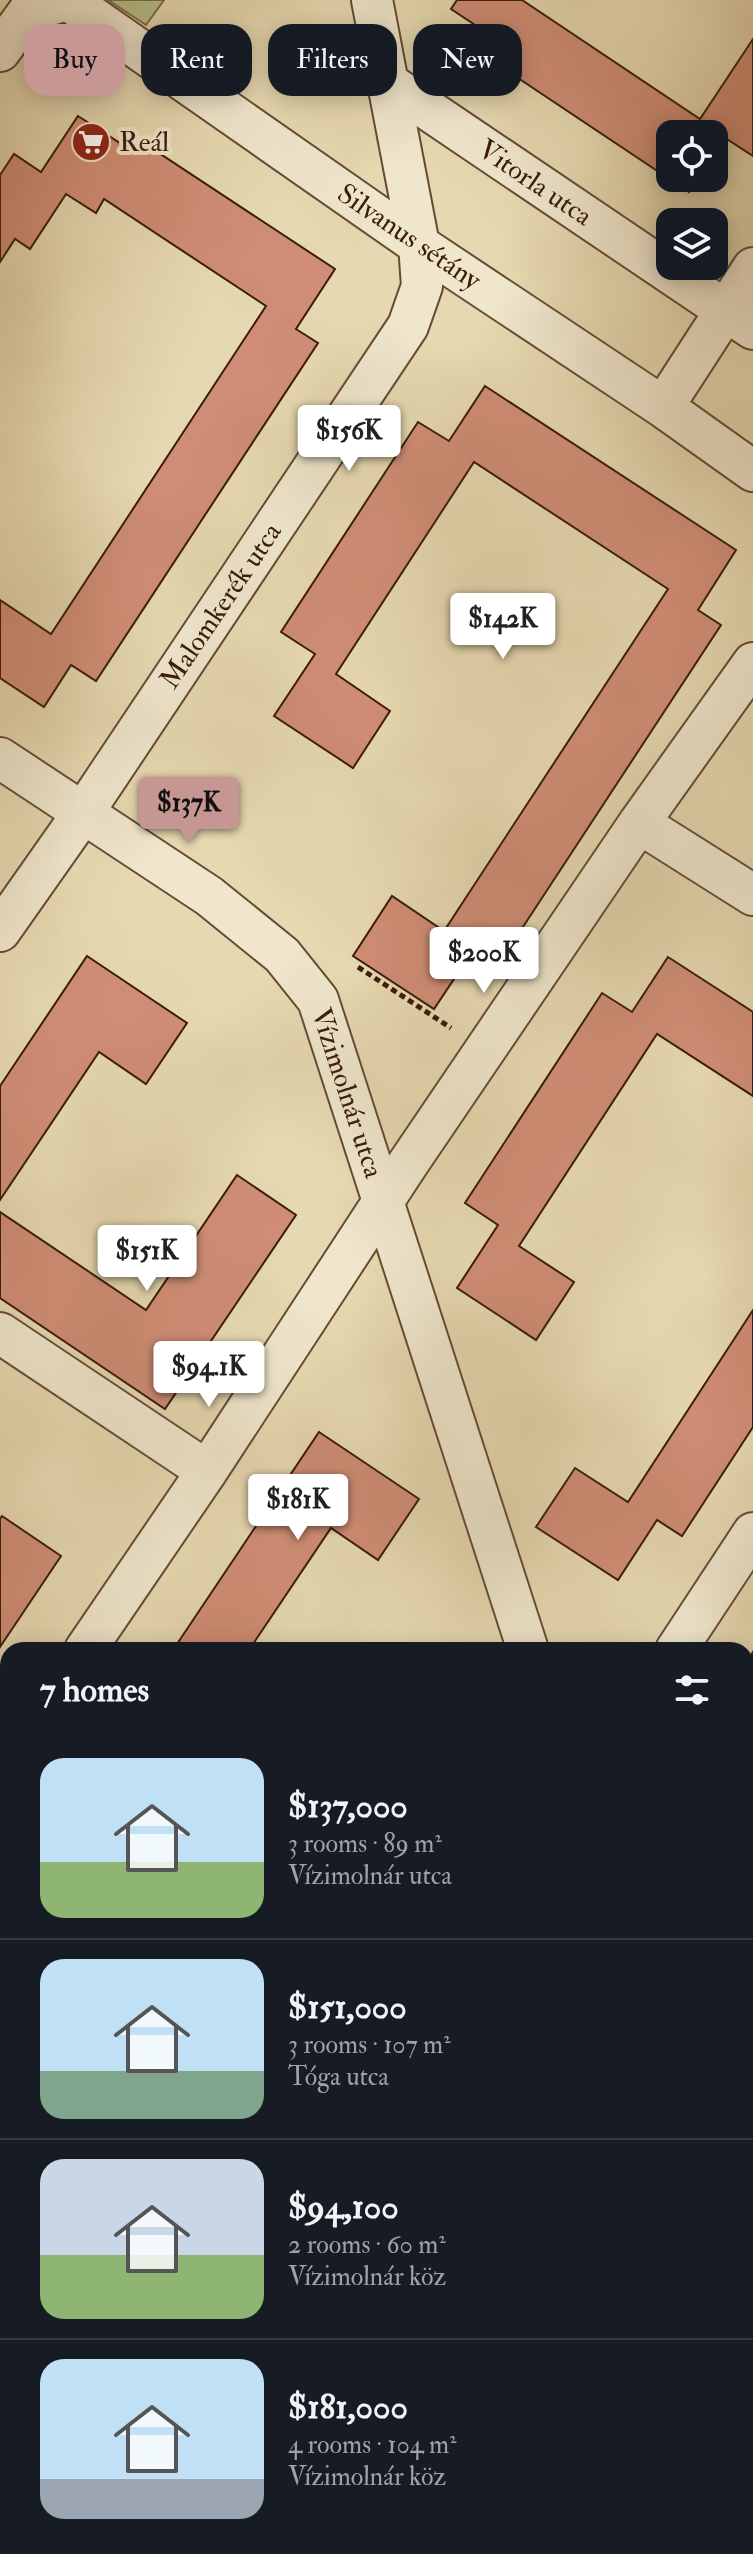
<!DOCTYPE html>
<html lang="en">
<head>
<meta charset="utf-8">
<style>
	body { margin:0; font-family:"IM FELL Double Pica",serif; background:#20242c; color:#f1f3f6; height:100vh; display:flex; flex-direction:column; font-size:30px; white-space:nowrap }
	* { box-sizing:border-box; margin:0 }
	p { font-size:26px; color:#9ea1a6 }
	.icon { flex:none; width:44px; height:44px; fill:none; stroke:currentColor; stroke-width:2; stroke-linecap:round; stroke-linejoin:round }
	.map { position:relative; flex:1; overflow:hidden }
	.drawer { position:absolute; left:0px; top:1642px; width:754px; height:912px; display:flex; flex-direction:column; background:#171b24; border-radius:24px 24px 0 0; box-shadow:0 4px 20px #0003 }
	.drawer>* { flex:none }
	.guide { position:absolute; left:24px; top:24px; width:706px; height:72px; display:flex; gap:16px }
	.fabs { position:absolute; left:656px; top:120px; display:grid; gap:16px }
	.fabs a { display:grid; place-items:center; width:72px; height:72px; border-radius:16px; background:#171b24; box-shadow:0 4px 20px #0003; font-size:40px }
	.price { position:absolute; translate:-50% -68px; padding:0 18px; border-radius:8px; background:#fff; color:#222; font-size:26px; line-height:52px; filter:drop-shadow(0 2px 4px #0008) }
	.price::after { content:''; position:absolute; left:50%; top:48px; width:24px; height:18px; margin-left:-12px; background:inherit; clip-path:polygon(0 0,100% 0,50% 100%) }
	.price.current { background:#c59692; color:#111 }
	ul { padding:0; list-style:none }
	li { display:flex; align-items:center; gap:24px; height:200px; padding:0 40px }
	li+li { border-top:2px solid #363941 }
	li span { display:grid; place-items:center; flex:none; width:224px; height:160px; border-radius:24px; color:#555 }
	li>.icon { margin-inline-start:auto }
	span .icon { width:96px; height:96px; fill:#fffc; stroke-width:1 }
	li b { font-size:34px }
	h2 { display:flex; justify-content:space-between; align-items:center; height:96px; padding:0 40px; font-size:34px }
	.tag { padding:0 28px; border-radius:24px; background:#171b24; box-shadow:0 4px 20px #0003; font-size:28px; line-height:72px }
	.tag.current { background:#c59692; color:#111 }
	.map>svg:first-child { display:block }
	.green { fill:#b7be8a; stroke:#786d4c; stroke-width:2 }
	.building { fill:#cf8d75; stroke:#3a1c0e; stroke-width:2 }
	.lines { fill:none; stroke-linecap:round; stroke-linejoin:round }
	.street-casing { stroke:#654b36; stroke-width:44 }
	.path { stroke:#3a1c0e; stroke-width:5; stroke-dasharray:6 4; stroke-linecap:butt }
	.street { stroke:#efe6cc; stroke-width:40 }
	.labels { text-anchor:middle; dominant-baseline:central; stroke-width:8; stroke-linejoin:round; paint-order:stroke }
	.poi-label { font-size:28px; fill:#3a1c0e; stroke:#efe6cc; text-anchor:start }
	.street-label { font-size:28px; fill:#3a1c0e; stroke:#efe6cc }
</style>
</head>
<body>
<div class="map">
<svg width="753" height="2554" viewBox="0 0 753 2554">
	<rect width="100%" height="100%" fill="#e6d8b0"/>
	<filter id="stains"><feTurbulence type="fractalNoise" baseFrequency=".0025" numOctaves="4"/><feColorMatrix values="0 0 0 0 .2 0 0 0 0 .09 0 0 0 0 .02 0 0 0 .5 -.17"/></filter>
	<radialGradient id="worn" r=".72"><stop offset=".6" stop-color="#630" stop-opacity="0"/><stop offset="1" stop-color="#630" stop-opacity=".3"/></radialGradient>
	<!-- green -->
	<path class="green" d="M108 0H164L146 25Z"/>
	<!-- building -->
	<path class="building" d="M457 0H522L700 119 753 39V156L725 138 714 155V134H670V178H698L689 192 467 44 478 27 451 9Z
		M78 116 120 143 127 132 335 269 296 329 318 343 96 681 71 665 44 707 0 678V600L51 634 266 306 104 199 96 213 66 194 30 249 15 239 0 262V175L14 154 41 172Z
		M485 386 736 550 698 610 721 625 498 965 474 949 434 1009 353 956 392 896 444 931 668 589 474 462 336 674 390 711 353 768 274 716 315 654 281 632 418 422 449 441Z
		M87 956 187 1023 146 1084 99 1052 0 1200V1086Z
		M668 957 753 1012V1096L657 1034 519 1246 574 1282 536 1340 457 1288 498 1225 465 1203 602 993 632 1012Z
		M237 1175 296 1215 165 1409 0 1298V1212L146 1310Z
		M753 1310V1427L682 1536 657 1520 618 1580 536 1527 575 1468 628 1502Z
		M319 1432 419 1499 378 1560 331 1528 249 1650H173Z
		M2 1516 61 1556 0 1647V1519Z
		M753 1652V1767L746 1778V1662Z
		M746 2163 753 2168V2254L746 2264Z"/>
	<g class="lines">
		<!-- street casing -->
		<g class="street-casing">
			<path id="street" d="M68 0 419 245 663 407 753 471
				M0 51 29 11 67 0
				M387 82 753 329
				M663 407 753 268
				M753 663 639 823 753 895
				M0 758 209 896 282 955 318 1000 528 1650
				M0 931 83 813 408 326 422 286 419 245 372 0
				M0 1333 207 1471
				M85 1650 207 1471 407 1165 639 823
				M676 1650 753 1533
				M0 1774 8 1762
				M0 1918 8 1923
				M746 2095 753 2100
				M0 2435 8 2436
				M746 2448 753 2437
				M524 2546 561 2554
				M676 2554 681 2546"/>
		</g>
		<!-- path -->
		<path class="path" d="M358 967 451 1028"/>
		<!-- street -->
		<use href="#street" class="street"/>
	</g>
	<!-- icons -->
	<defs>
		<g id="supermarket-disc" transform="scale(2)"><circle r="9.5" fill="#8f2418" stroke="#efe6cc"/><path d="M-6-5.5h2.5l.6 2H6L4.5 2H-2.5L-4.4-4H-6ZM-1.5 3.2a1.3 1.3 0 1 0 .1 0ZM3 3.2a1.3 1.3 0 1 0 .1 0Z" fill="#fff"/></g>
	</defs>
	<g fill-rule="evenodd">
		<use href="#supermarket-disc" x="91" y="142"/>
	</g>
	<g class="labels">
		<!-- poi labels -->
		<g class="poi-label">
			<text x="119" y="142">Reál</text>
		</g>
		<!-- street labels -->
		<g class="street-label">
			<text transform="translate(535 183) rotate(34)">Vitorla utca</text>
			<text transform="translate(409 237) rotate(34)">Silvanus sétány</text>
			<text transform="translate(221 606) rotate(-56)">Malomkerék utca</text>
			<text transform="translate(347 1093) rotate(72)">Vízimolnár utca</text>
		</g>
	</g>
	<rect width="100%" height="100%" filter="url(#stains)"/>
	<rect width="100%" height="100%" fill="url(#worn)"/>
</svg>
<div class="fabs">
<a><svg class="icon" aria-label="locate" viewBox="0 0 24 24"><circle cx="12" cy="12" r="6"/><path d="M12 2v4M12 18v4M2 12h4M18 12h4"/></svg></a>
<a><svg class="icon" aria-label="layers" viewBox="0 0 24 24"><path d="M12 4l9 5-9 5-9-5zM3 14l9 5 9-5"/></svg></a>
</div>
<b class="price" style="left:349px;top:473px">$156K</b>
<b class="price" style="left:503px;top:661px">$142K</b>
<b class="price current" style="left:189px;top:845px">$137K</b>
<b class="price" style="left:484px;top:995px">$200K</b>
<b class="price" style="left:147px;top:1293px">$151K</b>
<b class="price" style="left:209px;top:1409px">$94.1K</b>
<b class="price" style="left:298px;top:1542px">$181K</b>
<div class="guide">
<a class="tag current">Buy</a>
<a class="tag">Rent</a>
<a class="tag">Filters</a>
<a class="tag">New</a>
</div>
<section class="drawer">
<h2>7 homes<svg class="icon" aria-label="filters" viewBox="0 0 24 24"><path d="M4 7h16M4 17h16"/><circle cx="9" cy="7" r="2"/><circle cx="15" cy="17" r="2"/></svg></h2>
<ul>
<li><span style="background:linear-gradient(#bfe0f5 65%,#8fb573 0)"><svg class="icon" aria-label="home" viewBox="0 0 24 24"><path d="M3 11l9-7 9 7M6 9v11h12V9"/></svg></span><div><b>$137,000</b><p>3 rooms · 89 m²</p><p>Vízimolnár utca</p></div></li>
<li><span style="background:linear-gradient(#bfe0f5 70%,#7fa58c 0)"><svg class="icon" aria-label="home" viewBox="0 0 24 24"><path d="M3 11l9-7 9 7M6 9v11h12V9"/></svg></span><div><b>$151,000</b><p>3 rooms · 107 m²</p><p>Tóga utca</p></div></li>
<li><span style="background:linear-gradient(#c9d6e8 60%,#8fb573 0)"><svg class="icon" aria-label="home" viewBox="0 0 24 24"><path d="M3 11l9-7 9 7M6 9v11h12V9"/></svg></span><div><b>$94,100</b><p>2 rooms · 60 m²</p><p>Vízimolnár köz</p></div></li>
<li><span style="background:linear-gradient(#bfe0f5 75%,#9aa5b1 0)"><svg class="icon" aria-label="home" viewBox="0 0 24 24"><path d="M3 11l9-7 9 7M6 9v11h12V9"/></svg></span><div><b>$181,000</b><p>4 rooms · 104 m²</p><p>Vízimolnár köz</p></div></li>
</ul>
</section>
</div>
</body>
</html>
